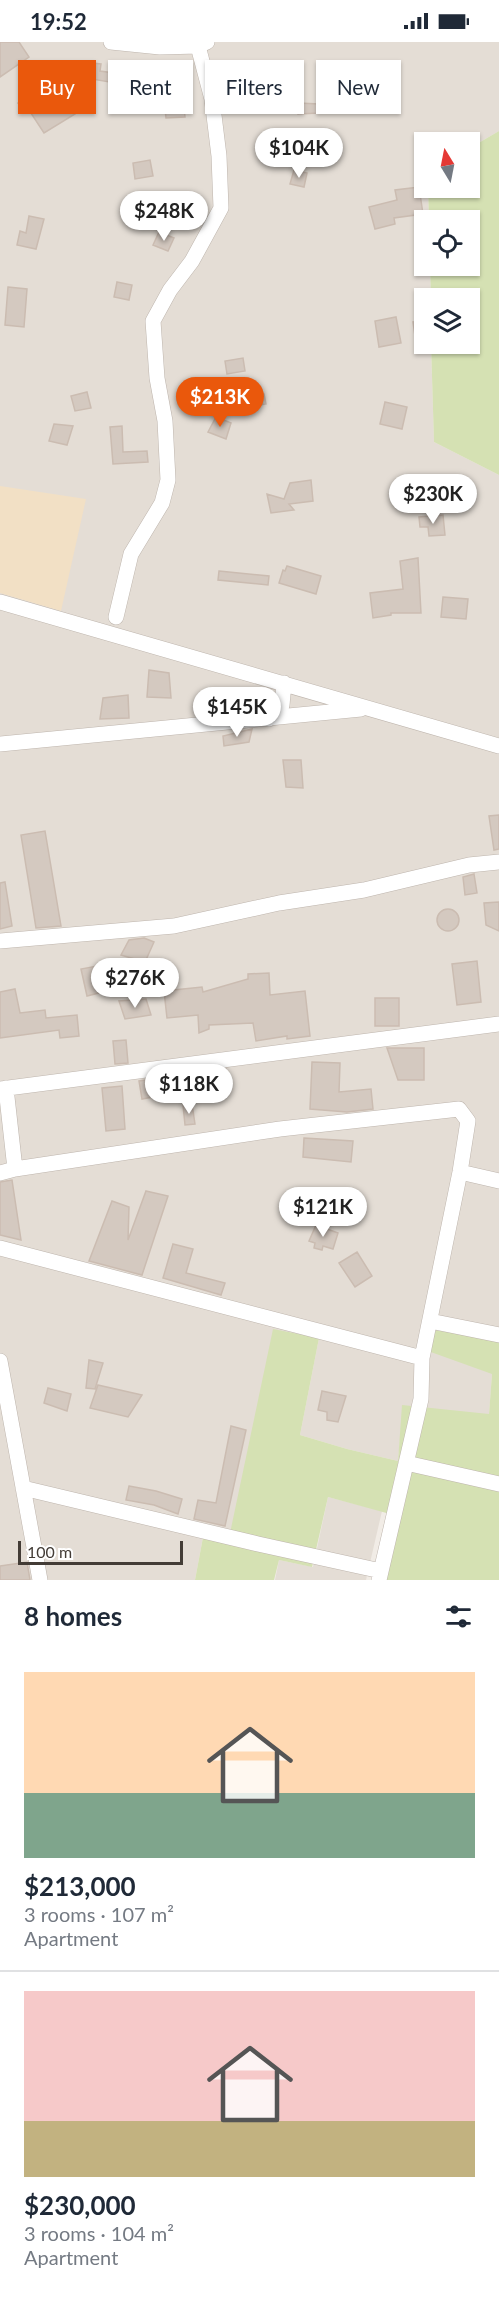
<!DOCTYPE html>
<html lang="en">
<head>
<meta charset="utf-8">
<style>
	body { margin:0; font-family:Lato,sans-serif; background:#f6f6f7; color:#1f2937; height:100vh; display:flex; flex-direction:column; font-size:22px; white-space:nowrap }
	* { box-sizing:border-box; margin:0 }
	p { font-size:20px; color:#747a83 }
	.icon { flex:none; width:33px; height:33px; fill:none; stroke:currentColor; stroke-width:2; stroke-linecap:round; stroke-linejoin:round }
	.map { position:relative; height:1538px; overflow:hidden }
	.panel { display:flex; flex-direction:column; background:#fff; flex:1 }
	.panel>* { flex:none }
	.hud { position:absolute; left:18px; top:18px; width:464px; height:54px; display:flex; gap:12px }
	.needle { width:39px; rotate:350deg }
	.buttons { position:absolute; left:414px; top:90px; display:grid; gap:12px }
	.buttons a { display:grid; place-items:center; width:66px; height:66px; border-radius:0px; background:#fff; box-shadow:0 2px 4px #0004; font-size:30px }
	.scale { position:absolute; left:18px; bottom:15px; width:165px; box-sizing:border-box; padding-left:6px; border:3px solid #433c36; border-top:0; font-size:16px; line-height:21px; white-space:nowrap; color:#433c36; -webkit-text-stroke:4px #fff; paint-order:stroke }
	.price { position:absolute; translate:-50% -51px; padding:0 14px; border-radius:21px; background:#fff; color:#222; font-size:20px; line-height:39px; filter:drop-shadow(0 2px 3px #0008) }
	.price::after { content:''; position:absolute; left:50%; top:36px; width:18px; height:14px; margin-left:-9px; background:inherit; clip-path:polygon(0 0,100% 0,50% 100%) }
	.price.on { background:#ea580c; color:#fff }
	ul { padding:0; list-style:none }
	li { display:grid; align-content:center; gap:12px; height:318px; padding:0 24px }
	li+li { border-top:2px solid #e0e1e3 }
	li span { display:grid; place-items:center; height:186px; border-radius:0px; color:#555 }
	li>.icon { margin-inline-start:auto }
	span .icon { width:108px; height:108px; fill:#fffc; stroke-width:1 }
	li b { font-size:26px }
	h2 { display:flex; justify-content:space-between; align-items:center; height:72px; padding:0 24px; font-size:26px }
	.chip { padding:0 21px; border-radius:0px; background:#fff; box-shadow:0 2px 4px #0004; font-size:21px; line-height:54px }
	.chip.on { background:#ea580c; color:#fff }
	.status { display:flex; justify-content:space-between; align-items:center; height:42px; padding:0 30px; background:#fff; direction:ltr }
	.status svg { height:16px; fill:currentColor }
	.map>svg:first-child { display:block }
	.residential { fill:#e4ddd5 }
	.green { fill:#d5e1b3 }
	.sand { fill:#f2e0c5 }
	.building { fill:#d4c9c0; stroke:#cbbcb1; stroke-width:1.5 }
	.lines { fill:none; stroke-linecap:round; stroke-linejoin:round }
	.minor-casing { stroke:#beb5ad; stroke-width:16 }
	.minor { stroke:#fff; stroke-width:15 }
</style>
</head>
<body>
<div class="status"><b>19:52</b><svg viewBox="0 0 49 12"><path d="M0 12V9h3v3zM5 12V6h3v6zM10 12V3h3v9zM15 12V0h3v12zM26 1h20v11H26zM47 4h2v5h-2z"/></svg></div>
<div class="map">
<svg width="499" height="1538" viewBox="0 0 499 1538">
	<rect width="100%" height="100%" fill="#f1ece6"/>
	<!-- residential -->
	<path class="residential" d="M0 0H499V89L470 106V100H424V146H428L429 178H424V224H430L431 256H424V302H431L434 400 499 433V1300L492 1332 489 1373 403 1364 398 1419 347 1407 300 1393 319 1296 229 1496 204 1490 195 1538H0Z
		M328 1455 382 1469 366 1538H275L279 1518 313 1525Z"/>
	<!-- green -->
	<path class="green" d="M499 89V433L434 400 431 302H470V256H431L430 224H470V178H429L428 146H470V106Z
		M273 1287 319 1296 300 1393 347 1407 398 1419 402 1363 489 1372 492 1332 428 1309 436 1288 499 1300V1538H385L401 1475 328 1455 312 1525 279 1518 274 1538H195L204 1490 229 1496Z"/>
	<!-- sand -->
	<path class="sand" d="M0 444 86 457 61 569 0 551Z"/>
	<!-- building -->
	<path class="building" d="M0 0H19L29 15 0 35Z
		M82 20 101 22 100 29 128 33 127 39 181 37 185 75 166 76 164 57 134 58V50L109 46 110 40 80 35Z
		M34 47 51 66 66 57 75 72 44 91 29 68 26 70 18 61Z
		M298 61 319 62V71L298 72Z
		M150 118 153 134 135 137 133 121Z
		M294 128 307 131 304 145 290 142Z
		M419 145 423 172 394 176 395 182 375 187 369 165 397 158 395 148Z
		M178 159 199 160 197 181 176 179Z
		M29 174 44 177 36 207 17 203 20 189 26 191Z
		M159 190 174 196 168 209 153 203Z
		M117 240 132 243 129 258 114 255Z
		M8 245 27 247 24 285 5 283Z
		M396 275 401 301 379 305 375 279Z
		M424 279V300L416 301 413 280Z
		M243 316 245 329 227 332 225 319Z
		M87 350 91 366 75 369 71 354Z
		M264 352 266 362 243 366 241 356Z
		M385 360 407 365 402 387 380 382Z
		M216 375 231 381 226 397 208 390Z
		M54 382 73 384 67 403 49 399Z
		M122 384 123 410 147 409 148 420 113 422 110 385Z
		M311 438 313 459 289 462 294 468 271 471 267 452 284 457 290 441Z
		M414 448 418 467 405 469 401 451Z
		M443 473 445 493 429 494 428 485H420L419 475Z
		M418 516 421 571H391V573L373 576 370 551 403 547 400 519Z
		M287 524 321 534 316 552 279 541 283 528 285 529Z
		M219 529 269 534 268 543 218 538Z
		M443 555 468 557 466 577 441 575Z
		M149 628 169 631 171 656 147 655Z
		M128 653 129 676 100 677 103 656Z
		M252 687 249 700 224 704 223 694Z
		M283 718H301L303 746 286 745Z
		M499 773V807L494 808 489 774Z
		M45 789 61 884 36 886 21 793Z
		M474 832 477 851 465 853 463 835Z
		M5 840 12 884 0 887V841Z
		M499 860V889L486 883 484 861Z
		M437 878a11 11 0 1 1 22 0a11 11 0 1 1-22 0Z
		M144 896 154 900 145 920 121 913 129 898Z
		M477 919 481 960 457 963 452 922Z
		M97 924 103 950 87 954 81 927Z
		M269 931 270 953 305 949 310 994 287 997V994L256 999 253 981 209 983V987L199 991 198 973 167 976 164 949 202 945 203 950 248 937V932Z
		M15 947 20 971 45 968 46 976 77 973 79 994 60 996 59 988 0 996V950Z
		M375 956H399V984H375Z
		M146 957 151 973 125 977 119 959Z
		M126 998 128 1021 115 1022 113 999Z
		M387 1006H424V1038H398Z
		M312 1020 340 1021 339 1050 371 1047 373 1067 347 1070 310 1067Z
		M226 1027 227 1037 204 1040 202 1031Z
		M177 1034 180 1050 142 1057 139 1039Z
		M122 1044 125 1087 106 1089 102 1046Z
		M192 1062 195 1082 185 1083 183 1063Z
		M304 1096 353 1099 351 1120 303 1115Z
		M12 1138 21 1198 0 1193V1140Z
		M146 1149 168 1154 142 1233 89 1219 112 1159 129 1165 128 1198Z
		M316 1183 338 1191 333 1207 323 1204 322 1208 314 1206 315 1201 309 1199Z
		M173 1202 193 1207 186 1231 225 1241 221 1253 163 1236Z
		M357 1210 372 1234 355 1245 339 1221Z
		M89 1318 103 1321 95 1347 86 1346Z
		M98 1343 142 1353 128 1375 90 1366Z
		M48 1346 71 1352 67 1369 44 1361Z
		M322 1349 346 1354 338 1380 327 1378V1370L318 1368Z
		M231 1384 246 1388 225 1484 194 1477 198 1458 216 1461Z
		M129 1444 156 1449 182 1457 178 1472 154 1463 126 1458Z
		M27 1520 30 1538H0V1524Z"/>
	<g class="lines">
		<!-- minor casing -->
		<g class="minor-casing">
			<path id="minor" d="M111 0 160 5 198 4
				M0 560 499 704
				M116 575 131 512 162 461 168 438 165 379 157 336 153 279 170 248 192 219 221 166 219 114 212 57 198 4 207 0
				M269 677 282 663 284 641
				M0 702 361 667
				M0 899 174 884 279 861 364 848 469 823 499 820
				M0 1047 499 982
				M15 1127 280 1087 459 1067 468 1079 460 1130 422 1316 421 1357 379 1538
				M460 1130 499 1139
				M0 1131 15 1127 6 1046
				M0 1206 422 1316
				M430 1279 499 1293
				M0 1319 40 1538
				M406 1421 499 1442
				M23 1446 258 1502 381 1529"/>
		</g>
		<!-- minor -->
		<use href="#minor" class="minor"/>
	</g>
</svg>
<div class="buttons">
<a><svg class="needle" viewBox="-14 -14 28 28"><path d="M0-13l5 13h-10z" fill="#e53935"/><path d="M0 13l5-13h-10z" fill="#747a83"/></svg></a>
<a><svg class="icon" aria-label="locate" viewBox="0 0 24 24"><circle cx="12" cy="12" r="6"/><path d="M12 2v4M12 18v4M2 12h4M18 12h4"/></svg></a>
<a><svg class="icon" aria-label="layers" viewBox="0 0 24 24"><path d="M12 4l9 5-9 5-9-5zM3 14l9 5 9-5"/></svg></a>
</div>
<div class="scale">100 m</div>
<b class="price" style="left:299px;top:137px">$104K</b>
<b class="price" style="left:164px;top:200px">$248K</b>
<b class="price on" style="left:220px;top:386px">$213K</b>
<b class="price" style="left:433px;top:483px">$230K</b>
<b class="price" style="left:237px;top:696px">$145K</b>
<b class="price" style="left:135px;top:967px">$276K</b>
<b class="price" style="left:189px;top:1073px">$118K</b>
<b class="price" style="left:323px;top:1196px">$121K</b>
<div class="hud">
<a class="chip on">Buy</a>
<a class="chip">Rent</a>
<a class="chip">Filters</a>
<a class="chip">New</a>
</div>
</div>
<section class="panel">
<h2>8 homes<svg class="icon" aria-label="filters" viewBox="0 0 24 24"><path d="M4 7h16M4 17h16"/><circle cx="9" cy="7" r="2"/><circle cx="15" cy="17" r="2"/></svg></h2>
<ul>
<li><span style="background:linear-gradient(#ffd9b3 65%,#7fa58c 0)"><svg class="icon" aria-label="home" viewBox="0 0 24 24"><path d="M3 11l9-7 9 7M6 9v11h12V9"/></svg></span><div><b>$213,000</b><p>3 rooms · 107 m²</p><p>Apartment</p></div></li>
<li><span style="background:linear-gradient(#f6c9c9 70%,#c2b280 0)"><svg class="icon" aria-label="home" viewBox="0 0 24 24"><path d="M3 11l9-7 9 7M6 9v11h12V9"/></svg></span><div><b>$230,000</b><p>3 rooms · 104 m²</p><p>Apartment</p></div></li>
</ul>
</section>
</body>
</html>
